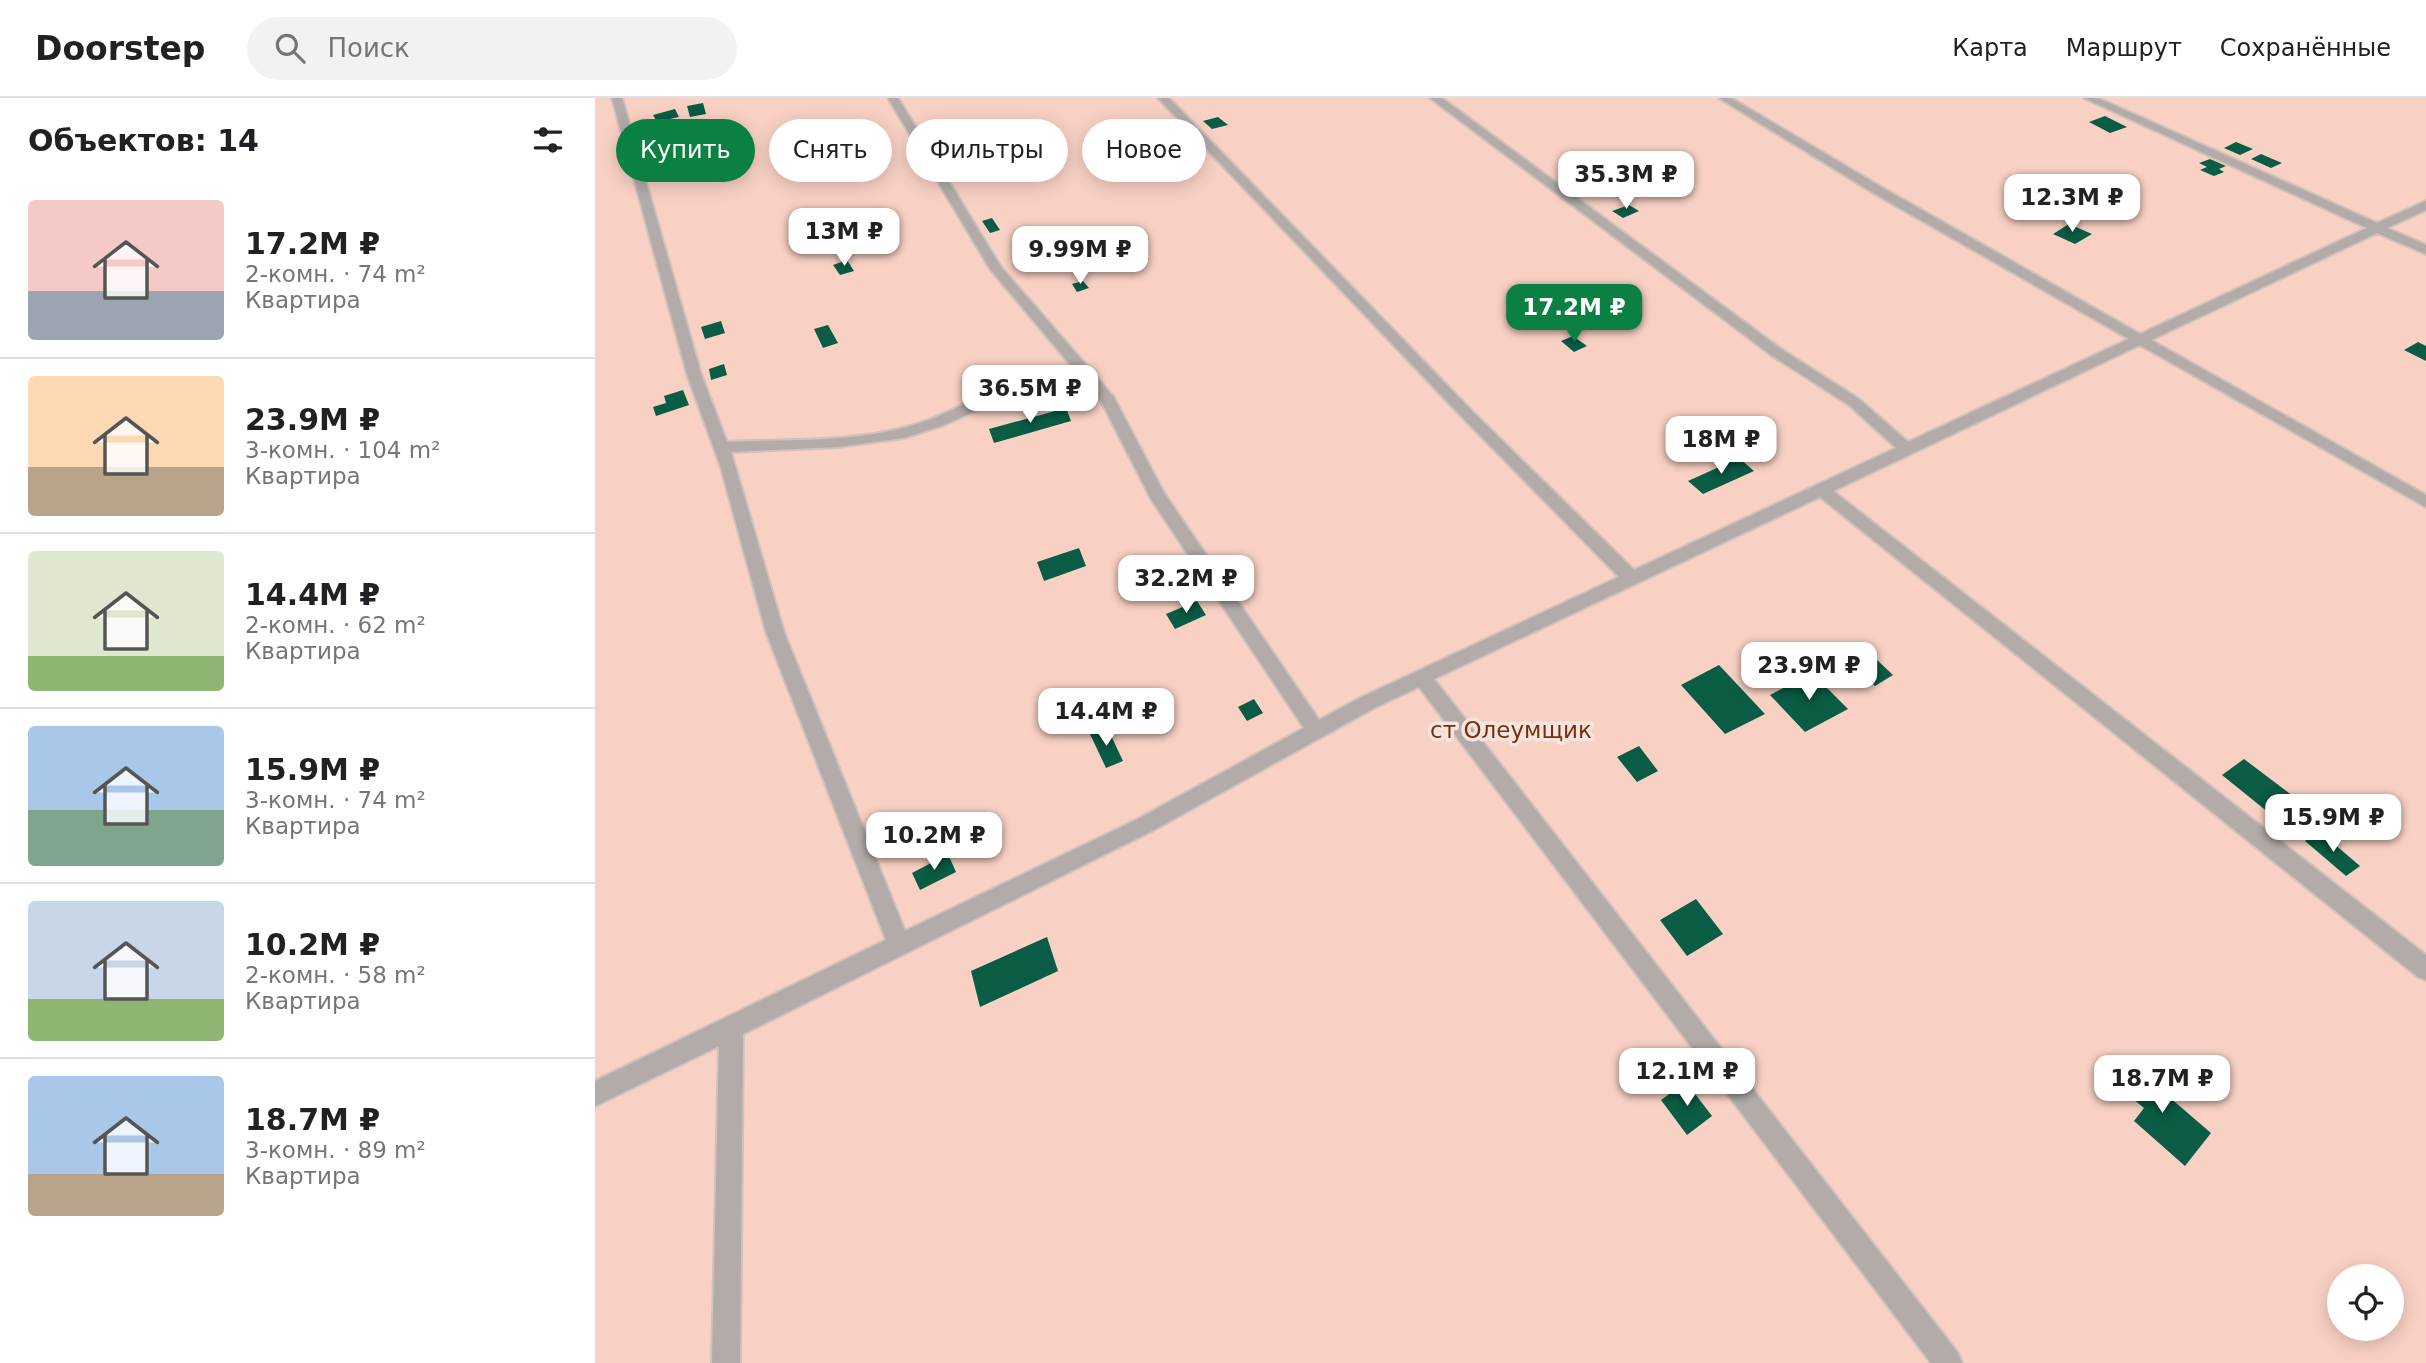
<!DOCTYPE html>
<html lang="ru">
<head>
<meta charset="utf-8">
<style>
	body { margin:0; font-family:"DejaVu Sans",sans-serif; background:#f2f2f2; color:#202124; height:100vh; display:flex; flex-direction:column; font-size:26px; white-space:nowrap }
	* { box-sizing:border-box; margin:0 }
	p { font-size:23px; color:#757577 }
	.icon { flex:none; width:38px; height:38px; fill:none; stroke:currentColor; stroke-width:2; stroke-linecap:round; stroke-linejoin:round }
	.map { position:relative; flex:1; overflow:hidden }
	.sheet { display:flex; flex-direction:column; background:#fff; width:595px }
	.sheet>* { flex:none }
	.hud { position:absolute; left:21px; top:21px; width:665px; height:63px; display:flex; gap:14px }
	.tools { position:absolute; left:1732px; top:1166px; display:grid; gap:14px }
	.tools a { display:grid; place-items:center; width:77px; height:77px; border-radius:50%; background:#fff; box-shadow:0 4px 18px #0003; font-size:35px }
	.price { position:absolute; translate:-50% -60px; padding:0 16px; border-radius:14px; background:#fff; color:#222; font-size:23px; line-height:46px; filter:drop-shadow(0 2px 4px #0008) }
	.price::after { content:''; position:absolute; left:50%; top:42px; width:21px; height:16px; margin-left:-10px; background:inherit; clip-path:polygon(0 0,100% 0,50% 100%) }
	.price.selected { background:#0b8043; color:#fff }
	ul { padding:0; list-style:none }
	li { display:flex; align-items:center; gap:21px; height:175px; padding:0 28px }
	li+li { border-top:2px solid #e0e0e0 }
	li span { display:grid; place-items:center; flex:none; width:196px; height:140px; border-radius:7px; color:#555 }
	li>.icon { margin-inline-start:auto }
	span .icon { width:84px; height:84px; fill:#fffc; stroke-width:1 }
	li b { font-size:30px }
	h2 { display:flex; justify-content:space-between; align-items:center; height:84px; padding:0 28px; font-size:30px }
	.chip { padding:0 24px; border-radius:32px; background:#fff; box-shadow:0 4px 18px #0003; font-size:24px; line-height:63px }
	.chip.selected { background:#0b8043; color:#fff }
	header { display:flex; align-items:center; gap:42px; box-sizing:border-box; height:98px; padding:0 35px; background:#fff; border-bottom:2px solid #e0e0e0 }
	header strong { font-size:33px }
	nav { display:flex; gap:38px; margin-inline-start:auto; font-size:24px }
	.search { width:490px; height:63px; background:#f2f2f2; display:flex; align-items:center; gap:18px; box-sizing:border-box; padding:0 24px; border-radius:38px; color:#757577; font-size:26px }
	main { display:flex; flex:1; min-height:0 }
	.map>svg:first-child { display:block }
	.green { fill:#f9d1c4; fill-rule:evenodd }
	.building { fill:#0a5c45 }
	.lines { fill:none; stroke-linecap:round; stroke-linejoin:round }
	.service-casing { stroke:#d0c1bc; stroke-width:4 }
	.service { fill:#b2aba8; fill-rule:evenodd }
	.labels { text-anchor:middle; dominant-baseline:central; stroke-width:7; stroke-linejoin:round; paint-order:stroke }
	.park-label { font-size:23px; fill:#792e11; stroke:#f6e5df }
</style>
</head>
<body>
<header>
<strong>Doorstep</strong>
<div class="search"><svg class="icon" aria-label="search" viewBox="0 0 24 24"><circle cx="10" cy="10" r="6"/><path d="M15 15l6 6"/></svg>Поиск</div>
<nav><a>Карта</a><a>Маршрут</a><a>Сохранённые</a></nav>
</header>
<main>
<section class="sheet">
<h2>Объектов: 14<svg class="icon" aria-label="filters" viewBox="0 0 24 24"><path d="M4 7h16M4 17h16"/><circle cx="9" cy="7" r="2"/><circle cx="15" cy="17" r="2"/></svg></h2>
<ul>
<li><span style="background:linear-gradient(#f6c9c9 65%,#9aa5b1 0)"><svg class="icon" aria-label="home" viewBox="0 0 24 24"><path d="M3 11l9-7 9 7M6 9v11h12V9"/></svg></span><div><b>17.2M ₽</b><p>2-комн. · 74 m²</p><p>Квартира</p></div></li>
<li><span style="background:linear-gradient(#ffd9b3 65%,#b9a48a 0)"><svg class="icon" aria-label="home" viewBox="0 0 24 24"><path d="M3 11l9-7 9 7M6 9v11h12V9"/></svg></span><div><b>23.9M ₽</b><p>3-комн. · 104 m²</p><p>Квартира</p></div></li>
<li><span style="background:linear-gradient(#dfe7d0 75%,#8fb573 0)"><svg class="icon" aria-label="home" viewBox="0 0 24 24"><path d="M3 11l9-7 9 7M6 9v11h12V9"/></svg></span><div><b>14.4M ₽</b><p>2-комн. · 62 m²</p><p>Квартира</p></div></li>
<li><span style="background:linear-gradient(#a9c7e8 60%,#7fa58c 0)"><svg class="icon" aria-label="home" viewBox="0 0 24 24"><path d="M3 11l9-7 9 7M6 9v11h12V9"/></svg></span><div><b>15.9M ₽</b><p>3-комн. · 74 m²</p><p>Квартира</p></div></li>
<li><span style="background:linear-gradient(#c9d6e8 70%,#8fb573 0)"><svg class="icon" aria-label="home" viewBox="0 0 24 24"><path d="M3 11l9-7 9 7M6 9v11h12V9"/></svg></span><div><b>10.2M ₽</b><p>2-комн. · 58 m²</p><p>Квартира</p></div></li>
<li><span style="background:linear-gradient(#a9c7e8 70%,#b9a48a 0)"><svg class="icon" aria-label="home" viewBox="0 0 24 24"><path d="M3 11l9-7 9 7M6 9v11h12V9"/></svg></span><div><b>18.7M ₽</b><p>3-комн. · 89 m²</p><p>Квартира</p></div></li>
</ul>
</section>
<div class="map">
<svg width="1831" height="1265" viewBox="0 0 1831 1265">
	<rect width="100%" height="100%" fill="#f6e5df"/>
	<!-- green -->
	<path class="green" d="M0 0H1831V1265H0ZM1745 1178H1797V1230H1745Z"/>
	<!-- building -->
	<path class="building" d="M108 5 111 16 95 19 92 8Z
		M80 11 84 19 62 24 58 17Z
		M1510 18 1532 29 1515 35 1494 24Z
		M623 19 633 27 617 31 608 23Z
		M132 34 136 44 106 52 101 41Z
		M1641 44 1658 51 1645 57 1629 50Z
		M1666 56 1687 65 1676 70 1656 61Z
		M1615 61 1631 68 1624 71 1629 74 1619 78 1605 72 1612 69 1604 65Z
		M1034 107 1044 113 1028 120 1017 113Z
		M397 120 405 132 395 135 387 123Z
		M1474 126 1497 136 1480 146 1458 136Z
		M252 162 259 173 245 177 238 167Z
		M488 183 494 190 482 194 477 186Z
		M126 223 130 235 110 241 106 229Z
		M233 227 243 245 228 250 219 231Z
		M978 238 992 248 979 254 966 243Z
		M1823 244 1831 248V263L1809 252Z
		M129 266 132 277 116 282 114 271Z
		M88 292 94 307 61 318 58 309 71 305 69 298Z
		M471 310 476 323 399 345 394 331Z
		M1144 360 1159 373 1108 396 1093 383Z
		M484 450 491 468 449 483 442 464Z
		M602 503 611 517 580 531 571 516Z
		M1282 562 1298 577 1280 588 1264 573Z
		M1124 567 1170 616 1130 636 1086 587Z
		M1217 575 1253 611 1210 634 1175 597Z
		M659 601 668 615 652 623 643 609Z
		M512 629 528 663 511 670 495 636Z
		M1044 648 1063 673 1042 684 1022 659Z
		M1649 661 1702 701 1679 719 1627 677Z
		M1724 733 1765 768 1751 778 1710 743Z
		M353 756 361 774 325 792 317 775Z
		M1101 801 1128 836 1092 858 1065 822Z
		M452 839 463 873 385 909 376 873Z
		M1531 962 1616 1035 1590 1068 1539 1023 1549 1010 1514 981Z
		M1091 984 1117 1018 1092 1037 1066 1002Z"/>
	<g class="lines">
		<!-- service casing -->
		<g class="service-casing">
			<path id="service" d="M17 0H27L106 276 132 344C194 341 259 345 319 327 374 311 421 268 479 271L395 171 293 0H303L406 169 518 298 569 395 724 622 767 599 1024 479 868 320 563 0H574L878 314 1039 472 1301 350 1254 307 1176 257 835 0H847L1186 251 1264 301 1313 344 1534 241 1280 96 1124 0H1136L1288 90 1545 236 1772 130 1489 0H1503L1782 125 1831 103V112L1792 130 1831 147V156L1782 135 1556 242 1831 397V409L1545 247 1238 393 1831 857V882L1823 879 1225 399 839 581 1363 1255 1367 1265H1336L824 589 781 609 557 733 148 936 145 1265H117L124 948 0 1008V983L291 842 171 534 126 370 92 276ZM457 278 487 280 506 303 556 401 709 630 543 721 310 833 189 534 136 354 243 349 309 340 349 327Z"/>
		</g>
		<!-- service -->
		<use href="#service" class="service"/>
	</g>
	<g class="labels">
		<!-- park labels -->
		<g class="park-label">
			<text x="916" y="632">ст Олеумщик</text>
		</g>
	</g>
</svg>
<div class="tools">
<a><svg class="icon" aria-label="locate" viewBox="0 0 24 24"><circle cx="12" cy="12" r="6"/><path d="M12 2v4M12 18v4M2 12h4M18 12h4"/></svg></a>
</div>
<b class="price" style="left:1031px;top:113px">35.3M ₽</b>
<b class="price" style="left:1477px;top:136px">12.3M ₽</b>
<b class="price" style="left:249px;top:170px">13M ₽</b>
<b class="price" style="left:485px;top:188px">9.99M ₽</b>
<b class="price selected" style="left:979px;top:246px">17.2M ₽</b>
<b class="price" style="left:435px;top:327px">36.5M ₽</b>
<b class="price" style="left:1126px;top:378px">18M ₽</b>
<b class="price" style="left:591px;top:517px">32.2M ₽</b>
<b class="price" style="left:1214px;top:604px">23.9M ₽</b>
<b class="price" style="left:511px;top:650px">14.4M ₽</b>
<b class="price" style="left:1738px;top:756px">15.9M ₽</b>
<b class="price" style="left:339px;top:774px">10.2M ₽</b>
<b class="price" style="left:1092px;top:1010px">12.1M ₽</b>
<b class="price" style="left:1567px;top:1017px">18.7M ₽</b>
<div class="hud">
<a class="chip selected">Купить</a>
<a class="chip">Снять</a>
<a class="chip">Фильтры</a>
<a class="chip">Новое</a>
</div>
</div>
</main>
</body>
</html>
